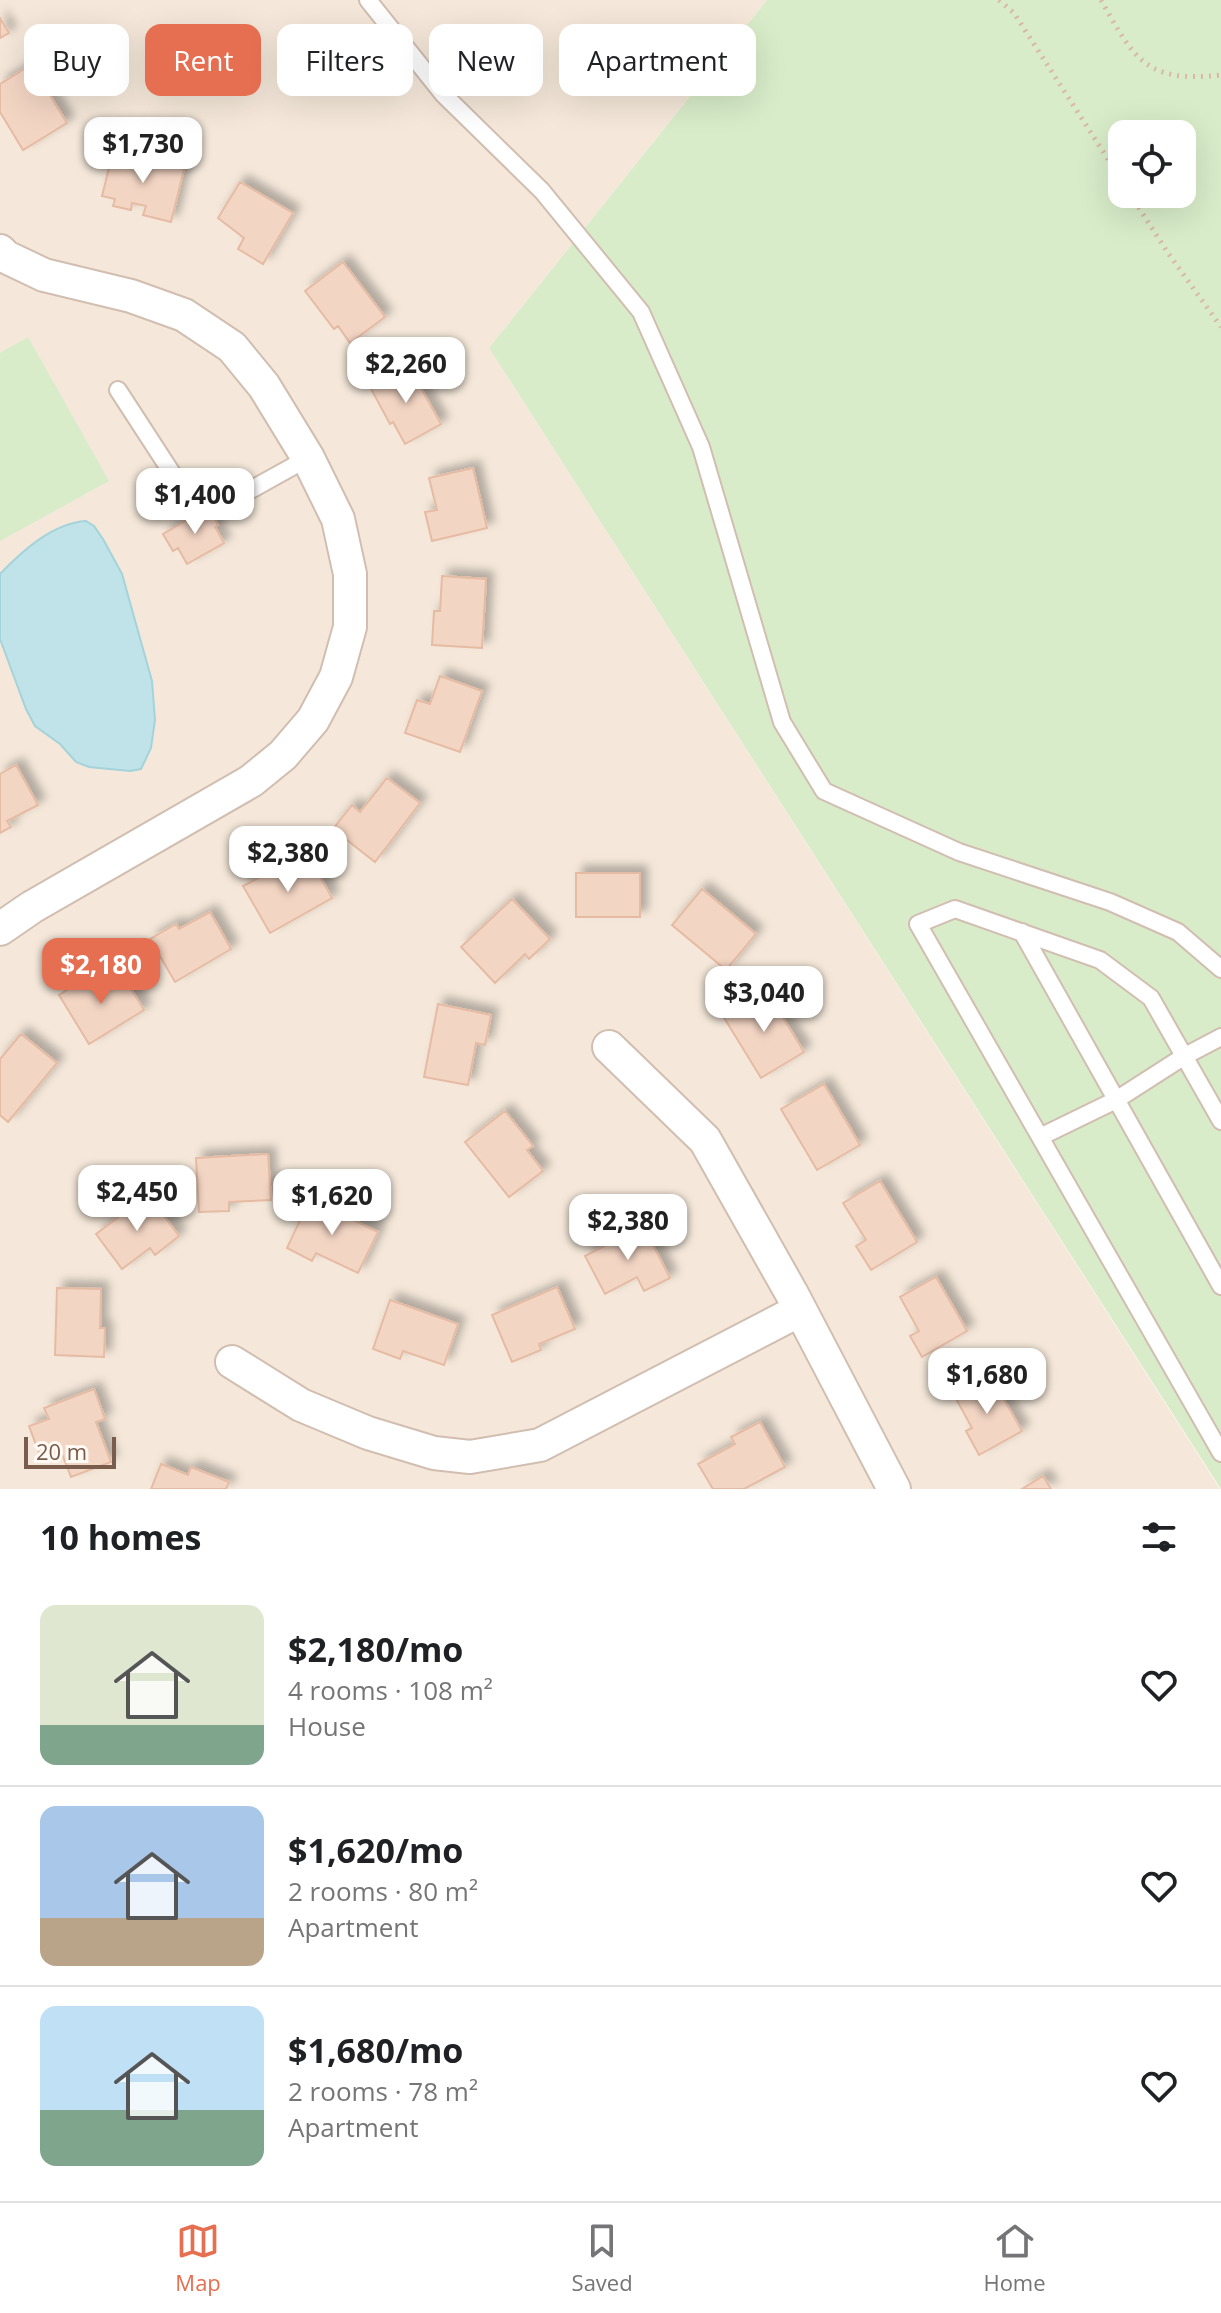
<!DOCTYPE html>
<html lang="en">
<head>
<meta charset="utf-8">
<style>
	body { margin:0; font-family:"Open Sans",sans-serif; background:#f6f6f6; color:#202124; height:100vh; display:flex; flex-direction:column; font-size:30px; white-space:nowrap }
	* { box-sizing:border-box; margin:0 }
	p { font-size:26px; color:#757577 }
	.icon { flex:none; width:44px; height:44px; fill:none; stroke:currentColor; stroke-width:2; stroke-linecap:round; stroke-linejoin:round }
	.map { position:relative; height:1489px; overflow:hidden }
	.side { display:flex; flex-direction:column; background:#fff; flex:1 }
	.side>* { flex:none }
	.guide { position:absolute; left:24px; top:24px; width:800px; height:72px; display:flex; gap:16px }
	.buttons { position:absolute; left:1108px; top:120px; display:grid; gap:16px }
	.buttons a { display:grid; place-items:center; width:88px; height:88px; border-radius:16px; background:#fff; box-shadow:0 8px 32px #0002; font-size:40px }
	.scale { position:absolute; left:24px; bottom:20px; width:92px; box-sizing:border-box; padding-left:8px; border:4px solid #7a5c4d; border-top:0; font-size:22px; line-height:28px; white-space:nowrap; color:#7a5c4d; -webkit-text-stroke:6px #fffaf3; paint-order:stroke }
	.price { position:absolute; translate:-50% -68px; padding:0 18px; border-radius:16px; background:#fff; color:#222; font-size:26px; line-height:52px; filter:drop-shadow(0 2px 4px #0008) }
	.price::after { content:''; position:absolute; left:50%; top:48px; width:24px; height:18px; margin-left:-12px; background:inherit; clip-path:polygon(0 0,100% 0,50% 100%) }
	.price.active { background:#e76f51; color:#fff }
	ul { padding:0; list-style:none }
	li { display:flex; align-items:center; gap:24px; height:200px; padding:0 40px }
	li+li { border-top:2px solid #e0e0e0 }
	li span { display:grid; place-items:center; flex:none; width:224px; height:160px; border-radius:16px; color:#555 }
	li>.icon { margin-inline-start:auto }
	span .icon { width:96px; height:96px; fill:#fffc; stroke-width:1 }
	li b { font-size:34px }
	h2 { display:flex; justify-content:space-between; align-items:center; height:96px; padding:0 40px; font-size:34px }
	.pill { padding:0 28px; border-radius:16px; background:#fff; box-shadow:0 8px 32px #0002; font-size:28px; line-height:72px }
	.pill.active { background:#e76f51; color:#fff }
	.menu { display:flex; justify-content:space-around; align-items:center; height:112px; border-top:2px solid #e0e0e0; background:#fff; font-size:22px; color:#757577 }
	.menu a { display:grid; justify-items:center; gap:4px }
	.menu .active { color:#e76f51 }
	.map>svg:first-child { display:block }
	.residential { fill:#f5e8da }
	.green { fill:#d8ecc9; fill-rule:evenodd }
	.water { fill:#bfe3e8; stroke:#a5d3da; stroke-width:2 }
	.building { fill:#f3d5c3; stroke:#e6bba3; stroke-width:2; filter:url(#shadow) }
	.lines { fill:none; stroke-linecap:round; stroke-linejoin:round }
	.service-casing { stroke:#d1beb0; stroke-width:20 }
	.minor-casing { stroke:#d1beb0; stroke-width:36 }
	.path { stroke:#d9b8a5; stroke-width:5; stroke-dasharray:2 6; stroke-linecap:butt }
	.service { stroke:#fff; stroke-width:16 }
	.minor { stroke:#fff; stroke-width:32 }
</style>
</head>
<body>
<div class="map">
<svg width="1221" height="1489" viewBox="0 0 1221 1489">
	<defs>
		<filter id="shadow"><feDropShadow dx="7" dy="-7" stdDeviation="4" flood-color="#0004"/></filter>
	</defs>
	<rect width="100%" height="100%" fill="#fdf6ec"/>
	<!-- residential -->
	<path class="residential" d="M0 0H767L489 348 1220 1489H0Z"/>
	<!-- green -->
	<path class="green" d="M767 0H1221V1489L489 348ZM1122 134H1182V194H1122Z
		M28 337 109 481 0 541V353Z"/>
	<!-- water -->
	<path class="water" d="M86 521 94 526 103 539 122 574 152 681 155 720 151 748 141 769 130 771 89 767 76 762 60 744 35 726 26 709 0 639V574C22 551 53 523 86 521Z"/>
	<!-- building -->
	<path class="building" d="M0 18 9 33 0 38Z
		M31 65 67 123 23 150 0 112V84Z
		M113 152 184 169 171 222 143 215 146 206 132 203 131 210 113 206 115 199 102 196Z
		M240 182 293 213 263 264 238 249 244 238 218 218Z
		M343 262 385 317 350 343 338 326 334 329 305 291Z
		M408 365 441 424 405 444 393 422 390 424 370 387Z
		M473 468 487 528 432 541 425 512 437 510 429 478Z
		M209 507 218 525 215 527 224 543 187 564 178 548 173 551 163 534Z
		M442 576 486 579 482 648 432 645 434 611H440Z
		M440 676 482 691 460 752 405 733 417 700 430 704Z
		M16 765 38 805 7 821 11 827 0 833V774Z
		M387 778 420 803 375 862 333 829 352 805 360 812Z
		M308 855 332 898 270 933 243 886 270 872 272 876Z
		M576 873H640V917H576Z
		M702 889 756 934 726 970 672 925Z
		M512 899 550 939 529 959 525 954 495 983 461 947Z
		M210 912 231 949 175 982 150 939 176 924 179 929Z
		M121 973 144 1010 89 1044 59 995 86 978 93 990Z
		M766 990 804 1052 761 1078 723 1016Z
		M438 1004 491 1015 485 1045 476 1043 468 1085 424 1077Z
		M21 1034 57 1063 8 1122 0 1115V1059Z
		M824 1084 860 1145 817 1170 781 1109Z
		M505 1111 533 1146 527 1150 543 1171 509 1197 465 1142Z
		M268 1154 271 1200 229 1202V1211L199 1212 196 1158Z
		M880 1181 917 1242 871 1270 856 1246 866 1240 843 1203Z
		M148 1195 179 1236 155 1255 150 1248 122 1269 96 1234Z
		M310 1199 378 1232 358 1273 316 1253 312 1261 287 1248Z
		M643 1226 670 1278 644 1291 637 1277 605 1294 585 1256Z
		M936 1277 967 1331 922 1357 910 1336 919 1331 900 1297Z
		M557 1287 575 1329 539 1344 541 1350 512 1362 492 1315Z
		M57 1288 101 1289 100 1328H105L104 1357 55 1355Z
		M390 1300 458 1324 444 1365 403 1351 400 1359 373 1349Z
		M991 1377 1022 1431 979 1455 966 1431 972 1428 955 1397Z
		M94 1389 105 1419 96 1422 111 1462 71 1477 62 1454 42 1461 29 1426 49 1419 44 1408Z
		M760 1422 785 1467 744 1489H713L698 1464 735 1444 731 1437Z
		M161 1464 188 1475 191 1467 229 1482 226 1489H151Z
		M1043 1476 1051 1489H1022Z"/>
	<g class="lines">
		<!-- service casing -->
		<g class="service-casing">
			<path id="service" d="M368 0 443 94 542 191 641 312 701 447 782 722 824 791 959 852 1110 902 1178 932 1221 969
				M118 390 181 487 245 493 308 458
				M1022 932 1221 1286
				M1221 1121 1151 998 1100 960 955 909 918 924 1221 1453
				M1040 1137 1116 1100 1183 1057 1221 1037"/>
		</g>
		<!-- minor casing -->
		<g class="minor-casing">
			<path id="minor" d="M0 251 6 257 44 275 131 296 184 315 232 347 264 386 308 458 338 519 350 574V627L336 677 313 720 283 755 251 781 32 907 0 929
				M609 1047 705 1140 792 1294 894 1489
				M232 1362 301 1405 368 1433 434 1453 470 1457 540 1445 800 1310"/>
		</g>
		<!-- path -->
		<path class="path" d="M999 0 1014 13 1122 181
			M1101 0C1135 61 1147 83 1221 75
			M1130 194 1168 253 1221 327"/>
		<!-- service -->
		<use href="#service" class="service"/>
		<!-- minor -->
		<use href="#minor" class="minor"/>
	</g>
</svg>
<div class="buttons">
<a><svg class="icon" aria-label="locate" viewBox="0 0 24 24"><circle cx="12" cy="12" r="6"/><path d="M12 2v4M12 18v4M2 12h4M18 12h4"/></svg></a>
</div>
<div class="scale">20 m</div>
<b class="price" style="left:143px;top:185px">$1,730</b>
<b class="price" style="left:406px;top:405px">$2,260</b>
<b class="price" style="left:195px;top:536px">$1,400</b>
<b class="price" style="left:288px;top:894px">$2,380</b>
<b class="price active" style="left:101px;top:1006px">$2,180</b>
<b class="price" style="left:764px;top:1034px">$3,040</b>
<b class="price" style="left:137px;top:1233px">$2,450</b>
<b class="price" style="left:332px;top:1237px">$1,620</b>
<b class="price" style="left:628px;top:1262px">$2,380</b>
<b class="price" style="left:987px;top:1416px">$1,680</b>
<div class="guide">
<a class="pill">Buy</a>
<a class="pill active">Rent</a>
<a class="pill">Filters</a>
<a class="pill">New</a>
<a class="pill">Apartment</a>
</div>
</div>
<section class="side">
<h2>10 homes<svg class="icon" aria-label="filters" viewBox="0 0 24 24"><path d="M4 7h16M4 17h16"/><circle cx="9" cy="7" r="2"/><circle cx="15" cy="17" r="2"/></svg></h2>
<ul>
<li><span style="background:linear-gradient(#dfe7d0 75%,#7fa58c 0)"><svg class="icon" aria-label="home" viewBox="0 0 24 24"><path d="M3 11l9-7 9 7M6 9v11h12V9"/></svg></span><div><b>$2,180/mo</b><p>4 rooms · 108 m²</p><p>House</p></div><svg class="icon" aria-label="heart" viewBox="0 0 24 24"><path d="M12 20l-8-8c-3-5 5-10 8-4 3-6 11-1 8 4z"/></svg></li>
<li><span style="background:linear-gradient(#a9c7e8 70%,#b9a48a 0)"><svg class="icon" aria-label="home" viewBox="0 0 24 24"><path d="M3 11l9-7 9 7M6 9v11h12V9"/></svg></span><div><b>$1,620/mo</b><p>2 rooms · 80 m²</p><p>Apartment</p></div><svg class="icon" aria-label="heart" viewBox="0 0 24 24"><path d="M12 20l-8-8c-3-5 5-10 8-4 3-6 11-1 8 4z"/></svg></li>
<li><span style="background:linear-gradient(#bfe0f5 65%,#7fa58c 0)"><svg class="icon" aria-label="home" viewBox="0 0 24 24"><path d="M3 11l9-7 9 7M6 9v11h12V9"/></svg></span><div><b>$1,680/mo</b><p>2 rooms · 78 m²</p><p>Apartment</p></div><svg class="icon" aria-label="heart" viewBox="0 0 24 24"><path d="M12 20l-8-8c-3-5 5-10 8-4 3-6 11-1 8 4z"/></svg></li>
</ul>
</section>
<nav class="menu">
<a class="active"><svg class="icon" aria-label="map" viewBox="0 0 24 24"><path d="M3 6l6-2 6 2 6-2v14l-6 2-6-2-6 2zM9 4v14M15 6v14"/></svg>Map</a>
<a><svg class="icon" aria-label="saved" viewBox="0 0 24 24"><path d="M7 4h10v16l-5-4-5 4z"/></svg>Saved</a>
<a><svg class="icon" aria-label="home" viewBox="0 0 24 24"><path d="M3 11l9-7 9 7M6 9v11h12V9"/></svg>Home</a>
</nav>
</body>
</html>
